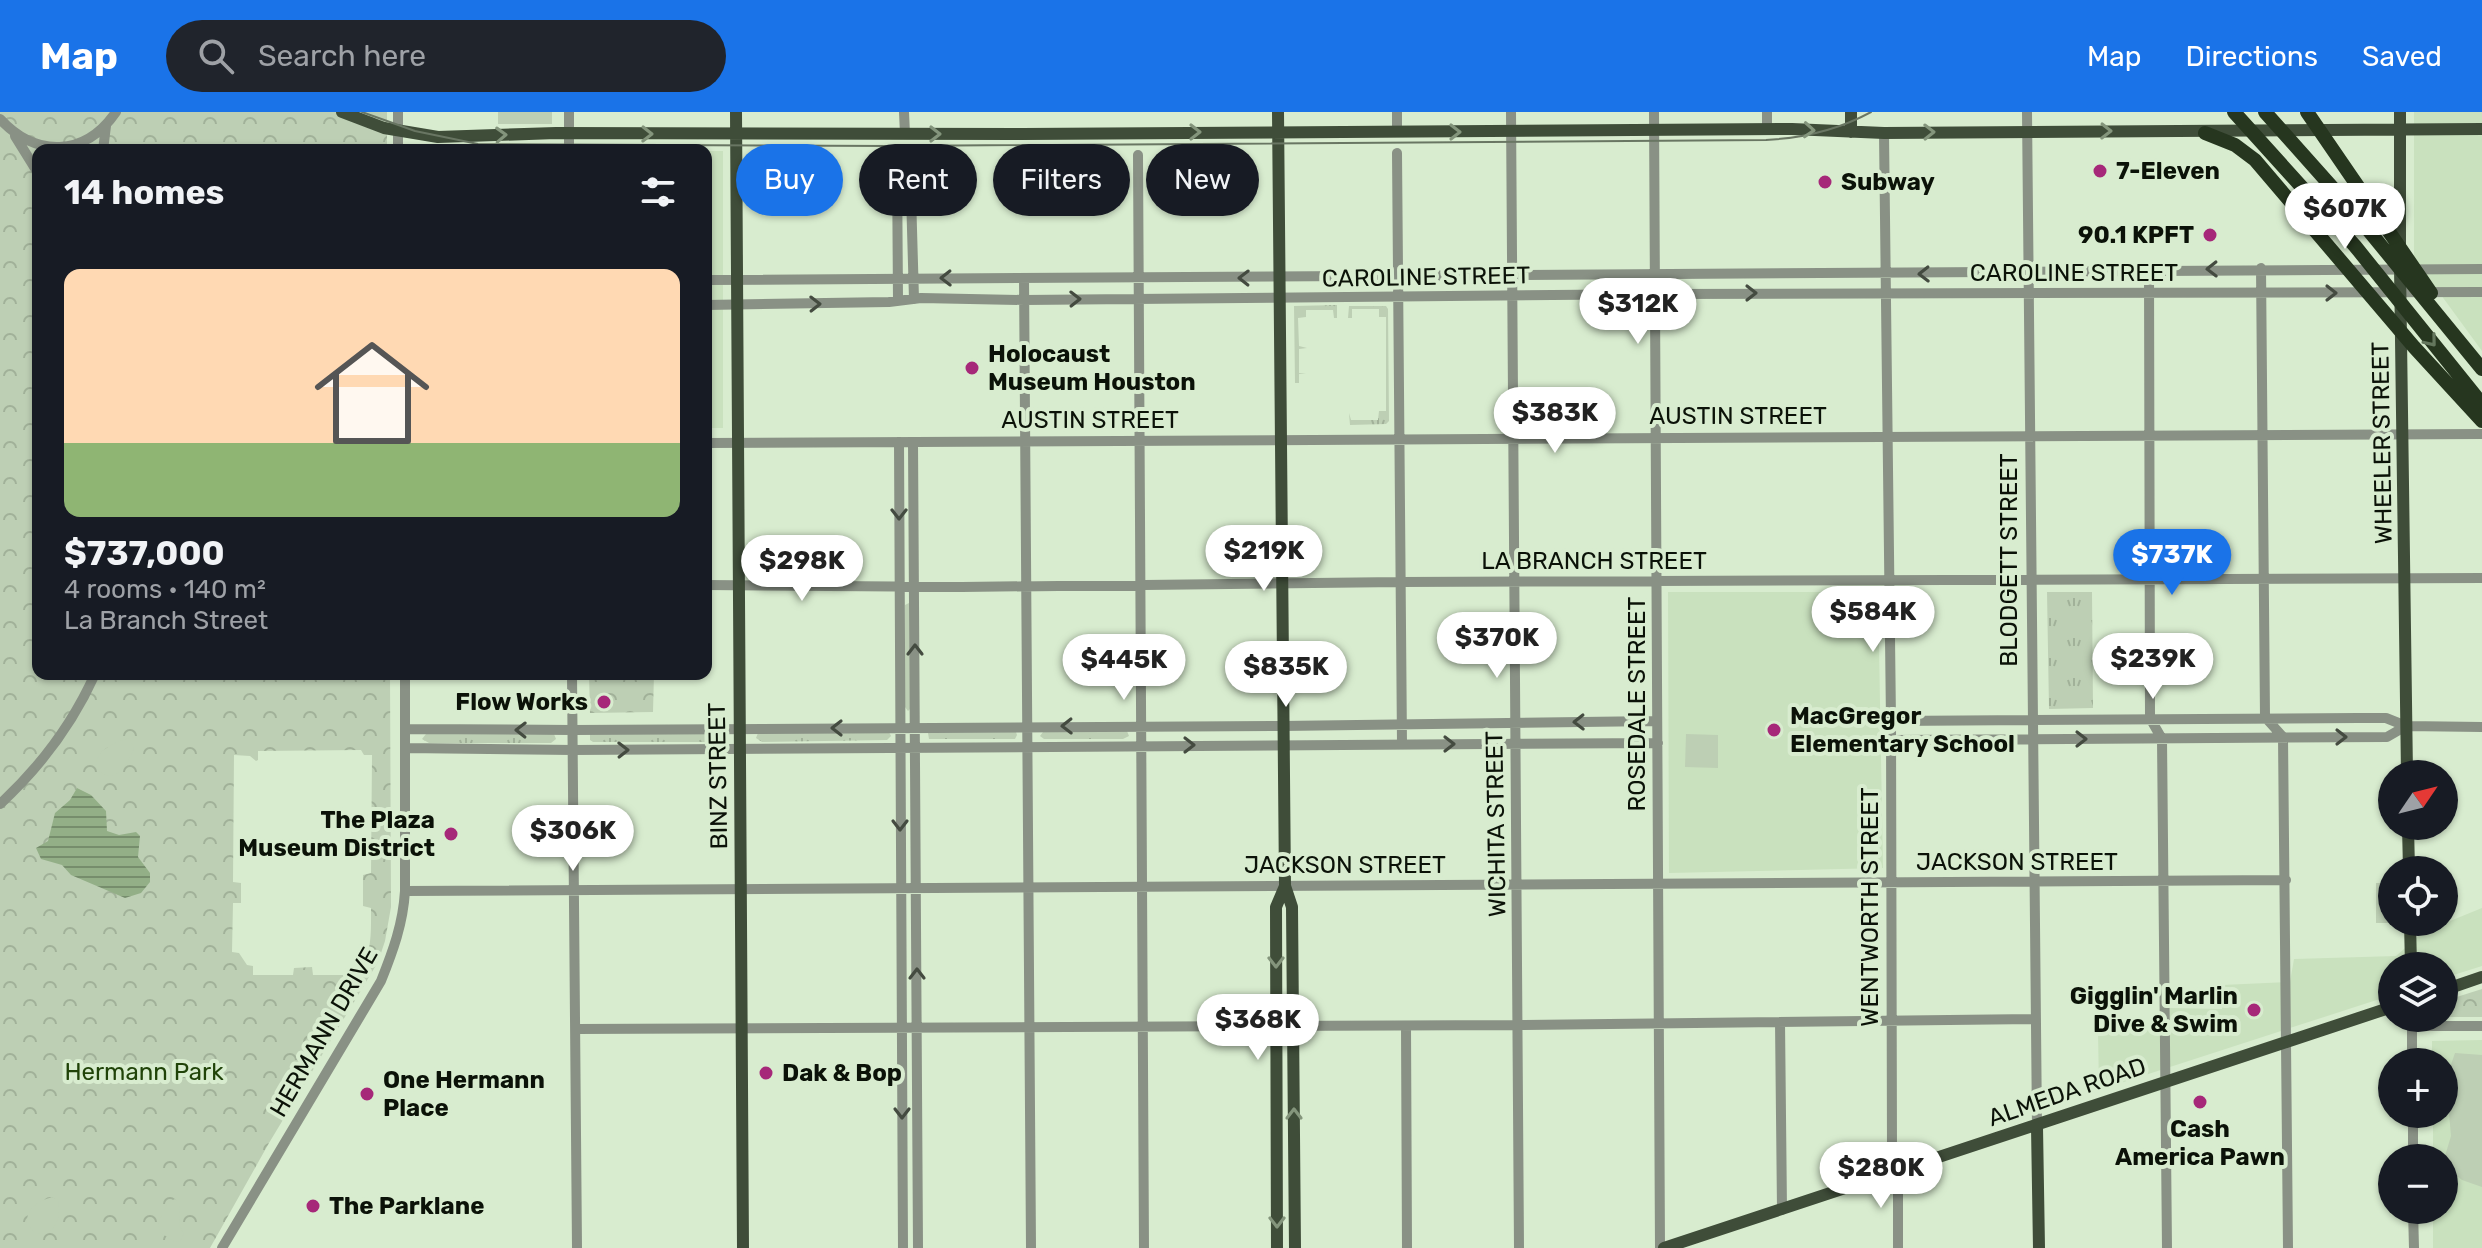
<!DOCTYPE html>
<html lang="en">
<head>
<meta charset="utf-8">
<style>
	body { margin:0; font-family:Rubik,sans-serif; background:#20242c; color:#f1f3f6; height:100vh; display:flex; flex-direction:column; font-size:30px; white-space:nowrap }
	* { box-sizing:border-box; margin:0 }
	p { font-size:26px; color:#9ea1a6 }
	.icon { flex:none; width:44px; height:44px; fill:none; stroke:currentColor; stroke-width:2; stroke-linecap:round; stroke-linejoin:round }
	.map { position:relative; flex:1; overflow:hidden }
	.side { position:absolute; left:32px; top:32px; width:680px; height:536px; display:flex; flex-direction:column; background:#171b24; border-radius:16px; box-shadow:0 2px 6px #0004 }
	.side>* { flex:none }
	.banner { position:absolute; left:736px; top:32px; width:760px; height:72px; display:flex; gap:16px }
	.needle { width:52px; rotate:55deg }
	.controls { position:absolute; left:2378px; top:648px; display:grid; gap:16px }
	.controls a { display:grid; place-items:center; width:80px; height:80px; border-radius:50%; background:#171b24; box-shadow:0 2px 6px #0004; font-size:40px }
	.price { position:absolute; translate:-50% -68px; padding:0 18px; border-radius:28px; background:#fff; color:#222; font-size:26px; line-height:52px; filter:drop-shadow(0 2px 4px #0008) }
	.price::after { content:''; position:absolute; left:50%; top:48px; width:24px; height:18px; margin-left:-12px; background:inherit; clip-path:polygon(0 0,100% 0,50% 100%) }
	.price.on { background:#1a73e8; color:#fff }
	ul { padding:0; list-style:none }
	li { display:grid; align-content:center; gap:16px; height:424px; padding:0 32px }
	li span { display:grid; place-items:center; height:248px; border-radius:16px; color:#555 }
	li>.icon { margin-inline-start:auto }
	span .icon { width:144px; height:144px; fill:#fffc; stroke-width:1 }
	li b { font-size:34px }
	h2 { display:flex; justify-content:space-between; align-items:center; height:96px; padding:0 32px; font-size:34px }
	.tag { padding:0 28px; border-radius:36px; background:#171b24; box-shadow:0 2px 6px #0004; font-size:28px; line-height:72px }
	.tag.on { background:#1a73e8; color:#fff }
	header { display:flex; align-items:center; gap:48px; box-sizing:border-box; height:112px; padding:0 40px; background:#1a73e8; color:#fff }
	header strong { font-size:38px }
	nav { display:flex; gap:44px; margin-inline-start:auto; font-size:28px }
	.search { width:560px; height:72px; background:#20242c; display:flex; align-items:center; gap:20px; box-sizing:border-box; padding:0 28px; border-radius:44px; color:#9ea1a6; font-size:30px }
	.map>svg:first-child { display:block }
	.built { fill:#c9e1be }
	.grass { fill:url(#grass-tufts) }
	.park { fill:url(#park-crowns); fill-rule:evenodd }
	.garden { fill:#bdcfb4 }
	.water { fill:url(#water-rules) }
	.lines { fill:none; stroke-linecap:round; stroke-linejoin:round }
	.minor { stroke:#899185; stroke-width:10 }
	.major { stroke:#3f4d39; stroke-width:12 }
	.highway { stroke:#26361f; stroke-width:14 }
	.tram { stroke:#697663; stroke-width:2 }
	.oneway { stroke:#84957c }
	.oneway2 { stroke:#444b40 }
	.oneway3 { stroke:#64765d }
	.poi-dot { fill:#a62879; stroke:#d8eccf; stroke-width:3 }
	.labels { text-anchor:middle; dominant-baseline:central; stroke-width:8; stroke-linejoin:round; paint-order:stroke }
	.poi-label { font-size:24px; font-weight:bold; fill:#0b1208; stroke:#d8eccf; text-anchor:start }
	.street-label { font-size:24px; fill:#0b1208; stroke:#d8eccf }
	.park-label { font-size:24px; fill:#204308; stroke:#d8eccf }
</style>
</head>
<body>
<header>
<strong>Map</strong>
<div class="search"><svg class="icon" aria-label="search" viewBox="0 0 24 24"><circle cx="10" cy="10" r="6"/><path d="M15 15l6 6"/></svg>Search here</div>
<nav><a>Map</a><a>Directions</a><a>Saved</a></nav>
</header>
<div class="map">
<svg width="2482" height="1136" viewBox="0 0 2482 1136">
	<defs>
		<pattern id="grass-tufts" width="24" height="20" patternUnits="userSpaceOnUse" patternTransform="scale(2)"><rect width="24" height="20" fill="#bdcfb4"/><path d="M3 7l-1-3M5 7V3M7 7l1-3M15 17l-1-3M17 17v-4M19 17l1-3" fill="none" stroke="#a1b199"/></pattern>
		<pattern id="park-crowns" width="20" height="18" patternUnits="userSpaceOnUse" patternTransform="scale(2)"><rect width="20" height="18" fill="#bdcfb4"/><path d="M2 6a3 3 0 1 1 6 0M12 15a3 3 0 1 1 6 0" fill="none" stroke="#a1b199"/></pattern>
		<pattern id="water-rules" width="6" height="5" patternUnits="userSpaceOnUse" patternTransform="scale(2)"><rect width="6" height="5" fill="#93af87"/><path d="M0 2.5h6" fill="none" stroke="#768d6c"/></pattern>
	</defs>
	<rect width="100%" height="100%" fill="#d8eccf"/>
	<!-- built -->
	<path class="built" d="M2414 0H2482V239L2414 146Z
		M706 39H723V316H706Z
		M1668 480H1878L1883 756 1669 761Z
		M2482 796V854L2444 866V854H2392V883L2099 978 2098 919 2170 918V896L2222 897V873L2290 870 2294 847 2396 844 2423 820Z
		M2482 928V1136H2433V1098H2444V1046H2433V1002H2444V950H2432V929Z"/>
	<!-- grass -->
	<path class="grass" d="M1337 193V206H1334L1333 198H1306V205L1298 206 1299 234 1307 236 1299 237V261L1306 262H1299V271H1295L1294 194Z
		M1349 194H1386L1388 197 1389 309 1386 312 1350 313 1349 301 1351 308H1378L1379 299H1386V205H1379V197H1352V206H1348Z
		M2047 480H2092L2093 596 2049 597Z
		M909 491 910 597 908 599 905 595V493Z
		M1127 619 1129 624 1123 627H1044L1040 624 1043 620Z
		M889 620 891 624 887 628 762 630 756 626 758 621Z
		M931 620H1016L1017 623 1015 627H929L928 621Z
		M426 622H554L556 627 551 631H429L422 627Z
		M590 622H721L723 626 718 630H593L590 628Z
		M2376 771H2392V810L2395 811H2376Z"/>
	<!-- park -->
	<path class="park" d="M0 0H387V38H38V562H390L391 795 385 829 378 850 269 1031 210 1136H0ZM361 638 364 643H372L371 761 363 763V794L371 796C371 823 372 839 359 863H313L312 855 294 856 293 863H253V854L247 853 239 841 232 840 233 791H241V771L233 770 234 643 250 644 256 649 258 648V639Z
		M589 562H654L653 600 590 601Z
		M2482 877V905H2444V889Z"/>
	<!-- garden -->
	<path class="garden" d="M498 0H552V12H498Z
		M1686 622 1718 623V656L1685 655Z
		M129 626 134 636C128 653 113 677 96 655 96 637 114 631 129 626Z
		M2455 941 2482 943V1075L2462 1068 2446 1055 2445 1044 2451 1024 2446 967Z
		M52 1085 58 1088C61 1099 58 1117 46 1122L36 1121 27 1113C26 1096 37 1090 52 1085Z
		M175 1087 180 1092 179 1113 184 1122 180 1129 175 1130 161 1121 158 1112 168 1090Z"/>
	<!-- water -->
	<path class="water" d="M77 676 91 683 106 699 107 719 119 723 136 720 140 724 138 745 150 761V770L141 781 125 786 71 763 62 753 41 747 36 736 48 729 55 701 70 688Z"/>
	<g class="lines">
		<!-- minor -->
		<path class="minor" d="M398 0V38
			M569 0V38
			M904 0 905 22
			M1397 0V20
			M1511 0 1519 1136
			M1654 0 1660 1136
			M1767 0V18
			M2027 0 2037 1015
			M0 7C36 46 85 45 116 0
			M1884 21 1891 609 1892 1042 1898 1080V1136
			M15 24 38 61
			M103 38 106 14
			M1397 41 1402 632
			M1138 43 1144 1136
			M2261 156 2265 605 2283 625 2288 1136
			M2149 158 2150 606 2162 627 2167 1136
			M1024 166 1031 1136
			M706 168 2482 157
			M898 189 897 47H910L914 187
			M706 193 889 190 921 186 1024 188 1665 182 2482 180
			M899 330 903 1136
			M913 330 918 1136
			M706 331 2482 322
			M706 473 962 475 1400 470 2482 466
			M572 562 577 1136
			M1891 609 2358 606H2386L2406 614 2482 615
			M406 617 573 618 1282 614 1657 609
			M1891 628 2387 625 2406 614
			M405 636 573 638 1658 631
			M0 692C39 656 73 611 95 562
			M405 779 2286 768
			M2412 906V950
			M1780 910 1782 1098
			M1406 914 1407 1136
			M2412 914H2482
			M576 917 1519 913 2035 907
			M2413 1002V1046
			M2413 1098 2414 1136
			M222 1136 381 869C393 839 403 812 405 779V562"/>
		<!-- major -->
		<path class="major" d="M342 0 384 16 438 25 556 21 1022 22 1792 17 1884 21 2482 17
			M736 0 743 1136
			M1278 0 1285 774 1292 795 1295 1136
			M1851 0V20
			M2400 137V0
			M2400 155 2407 662
			M2408 714 2409 758
			M2410 810 2411 854
			M2444 878 2482 865
			M2037 1015 2039 1136
			M1277 1136 1276 795 1285 774
			M1664 1136 2392 895"/>
		<!-- highway -->
		<path class="highway" d="M2234 0 2355 134 2482 292
			M2265 0 2347 92 2482 257
			M2307 0 2431 181
			M2205 21 2235 33 2255 48 2414 235 2482 309"/>
		<!-- tram -->
		<path class="tram" d="M362 0 415 19 478 32 890 34 1766 28C1803 26 1838 18 1871 0"/>
	</g>
	<!-- one-way arrows -->
	<defs><path id="oneway-chevron" d="M-2-3.5L2.5 0L-2 3.5" fill="none" stroke-width="1.6" stroke-linecap="round" stroke-linejoin="round" transform="scale(2)"/></defs>
	<g class="oneway">
		<use href="#oneway-chevron" transform="translate(1809 18) rotate(4)"/>
		<use href="#oneway-chevron" transform="translate(2106 19) rotate(1)"/>
		<use href="#oneway-chevron" transform="translate(1195 20)"/>
		<use href="#oneway-chevron" transform="translate(1455 20)"/>
		<use href="#oneway-chevron" transform="translate(1929 20) rotate(-1)"/>
		<use href="#oneway-chevron" transform="translate(647 22) rotate(1)"/>
		<use href="#oneway-chevron" transform="translate(935 22)"/>
		<use href="#oneway-chevron" transform="translate(501 23) rotate(-2)"/>
		<use href="#oneway-chevron" transform="translate(1276 850) rotate(90)"/>
		<use href="#oneway-chevron" transform="translate(1294 1002) rotate(-90)"/>
		<use href="#oneway-chevron" transform="translate(1277 1110) rotate(90)"/>
	</g>
	<g class="oneway2">
		<use href="#oneway-chevron" transform="translate(2212 157) rotate(179)"/>
		<use href="#oneway-chevron" transform="translate(1924 162) rotate(179)"/>
		<use href="#oneway-chevron" transform="translate(946 166) rotate(179)"/>
		<use href="#oneway-chevron" transform="translate(1244 166) rotate(-179)"/>
		<use href="#oneway-chevron" transform="translate(1751 181)"/>
		<use href="#oneway-chevron" transform="translate(2331 181)"/>
		<use href="#oneway-chevron" transform="translate(1075 187) rotate(-1)"/>
		<use href="#oneway-chevron" transform="translate(815 192) rotate(-1)"/>
		<use href="#oneway-chevron" transform="translate(899 402) rotate(90)"/>
		<use href="#oneway-chevron" transform="translate(915 538) rotate(-90)"/>
		<use href="#oneway-chevron" transform="translate(1579 610) rotate(179)"/>
		<use href="#oneway-chevron" transform="translate(1067 614) rotate(179)"/>
		<use href="#oneway-chevron" transform="translate(837 616) rotate(180)"/>
		<use href="#oneway-chevron" transform="translate(521 618) rotate(-179)"/>
		<use href="#oneway-chevron" transform="translate(2341 625)"/>
		<use href="#oneway-chevron" transform="translate(2081 627)"/>
		<use href="#oneway-chevron" transform="translate(1449 632)"/>
		<use href="#oneway-chevron" transform="translate(1189 633)"/>
		<use href="#oneway-chevron" transform="translate(623 638) rotate(-1)"/>
		<use href="#oneway-chevron" transform="translate(900 713) rotate(90)"/>
		<use href="#oneway-chevron" transform="translate(917 862) rotate(-90)"/>
		<use href="#oneway-chevron" transform="translate(902 1001) rotate(90)"/>
	</g>
	<use class="oneway3" href="#oneway-chevron" transform="translate(2431 229) rotate(51)"/>
	<!-- markers -->
	<g class="poi-dot">
		<circle cx="2100" cy="59" r="8"/>
		<circle cx="1825" cy="70" r="8"/>
		<circle cx="2210" cy="123" r="8"/>
		<circle cx="972" cy="256" r="8"/>
		<circle cx="604" cy="590" r="8"/>
		<circle cx="1774" cy="618" r="8"/>
		<circle cx="451" cy="722" r="8"/>
		<circle cx="2254" cy="898" r="8"/>
		<circle cx="766" cy="961" r="8"/>
		<circle cx="367" cy="982" r="8"/>
		<circle cx="2200" cy="990" r="8"/>
		<circle cx="313" cy="1094" r="8"/>
	</g>
	<g class="labels">
		<!-- poi labels -->
		<g class="poi-label">
			<text x="2116" y="59">7-Eleven</text>
			<text x="1841" y="70">Subway</text>
			<text x="2194" y="123" text-anchor="end">90.1 KPFT</text>
			<text x="988" y="242">Holocaust<tspan x="988" dy="28">Museum Houston</tspan></text>
			<text x="588" y="590" text-anchor="end">Flow Works</text>
			<text x="1790" y="604">MacGregor<tspan x="1790" dy="28">Elementary School</tspan></text>
			<text x="435" y="708" text-anchor="end">The Plaza<tspan x="435" dy="28">Museum District</tspan></text>
			<text x="2238" y="884" text-anchor="end">Gigglin' Marlin<tspan x="2238" dy="28">Dive &amp; Swim</tspan></text>
			<text x="782" y="961">Dak &amp; Bop</text>
			<text x="383" y="968">One Hermann<tspan x="383" dy="28">Place</tspan></text>
			<text x="2200" y="1017" text-anchor="middle">Cash<tspan x="2200" dy="28">America Pawn</tspan></text>
			<text x="329" y="1094">The Parklane</text>
		</g>
		<!-- street labels -->
		<g class="street-label">
			<text x="2074" y="161">CAROLINE STREET</text>
			<text transform="translate(1426 165) rotate(-1)">CAROLINE STREET</text>
			<text x="1738" y="304">AUSTIN STREET</text>
			<text x="1090" y="308">AUSTIN STREET</text>
			<text transform="translate(2382 331) rotate(-91)">WHEELER STREET</text>
			<text transform="translate(2009 448) rotate(-90)">BLODGETT STREET</text>
			<text x="1594" y="449">LA BRANCH STREET</text>
			<text transform="translate(1637 592) rotate(-90)">ROSEDALE STREET</text>
			<text transform="translate(718 664) rotate(-91)">BINZ STREET</text>
			<text transform="translate(1496 712) rotate(-91)">WICHITA STREET</text>
			<text x="2017" y="750">JACKSON STREET</text>
			<text x="1345" y="753">JACKSON STREET</text>
			<text transform="translate(1870 795) rotate(-90)">WENTWORTH STREET</text>
			<text transform="translate(324 920) rotate(-60)">HERMANN DRIVE</text>
			<text transform="translate(2067 980) rotate(-19)">ALMEDA ROAD</text>
		</g>
		<!-- park labels -->
		<g class="park-label">
			<text x="144" y="960">Hermann Park</text>
		</g>
	</g>
</svg>
<div class="controls">
<a><svg class="needle" viewBox="-14 -14 28 28"><path d="M0-13l5 13h-10z" fill="#e53935"/><path d="M0 13l5-13h-10z" fill="#9ea1a6"/></svg></a>
<a><svg class="icon" aria-label="locate" viewBox="0 0 24 24"><circle cx="12" cy="12" r="6"/><path d="M12 2v4M12 18v4M2 12h4M18 12h4"/></svg></a>
<a><svg class="icon" aria-label="layers" viewBox="0 0 24 24"><path d="M12 4l9 5-9 5-9-5zM3 14l9 5 9-5"/></svg></a>
<a>+</a>
<a>−</a>
</div>
<b class="price" style="left:2345px;top:139px">$607K</b>
<b class="price" style="left:1638px;top:234px">$312K</b>
<b class="price" style="left:1555px;top:343px">$383K</b>
<b class="price" style="left:1264px;top:481px">$219K</b>
<b class="price on" style="left:2172px;top:485px">$737K</b>
<b class="price" style="left:802px;top:491px">$298K</b>
<b class="price" style="left:1873px;top:542px">$584K</b>
<b class="price" style="left:1497px;top:568px">$370K</b>
<b class="price" style="left:2153px;top:589px">$239K</b>
<b class="price" style="left:1124px;top:590px">$445K</b>
<b class="price" style="left:1286px;top:597px">$835K</b>
<b class="price" style="left:573px;top:761px">$306K</b>
<b class="price" style="left:1258px;top:950px">$368K</b>
<b class="price" style="left:1881px;top:1098px">$280K</b>
<div class="banner">
<a class="tag on">Buy</a>
<a class="tag">Rent</a>
<a class="tag">Filters</a>
<a class="tag">New</a>
</div>
<section class="side">
<h2>14 homes<svg class="icon" aria-label="filters" viewBox="0 0 24 24"><path d="M4 7h16M4 17h16"/><circle cx="9" cy="7" r="2"/><circle cx="15" cy="17" r="2"/></svg></h2>
<ul>
<li><span style="background:linear-gradient(#ffd9b3 70%,#8fb573 0)"><svg class="icon" aria-label="home" viewBox="0 0 24 24"><path d="M3 11l9-7 9 7M6 9v11h12V9"/></svg></span><div><b>$737,000</b><p>4 rooms · 140 m²</p><p>La Branch Street</p></div></li>
</ul>
</section>
</div>
</body>
</html>
